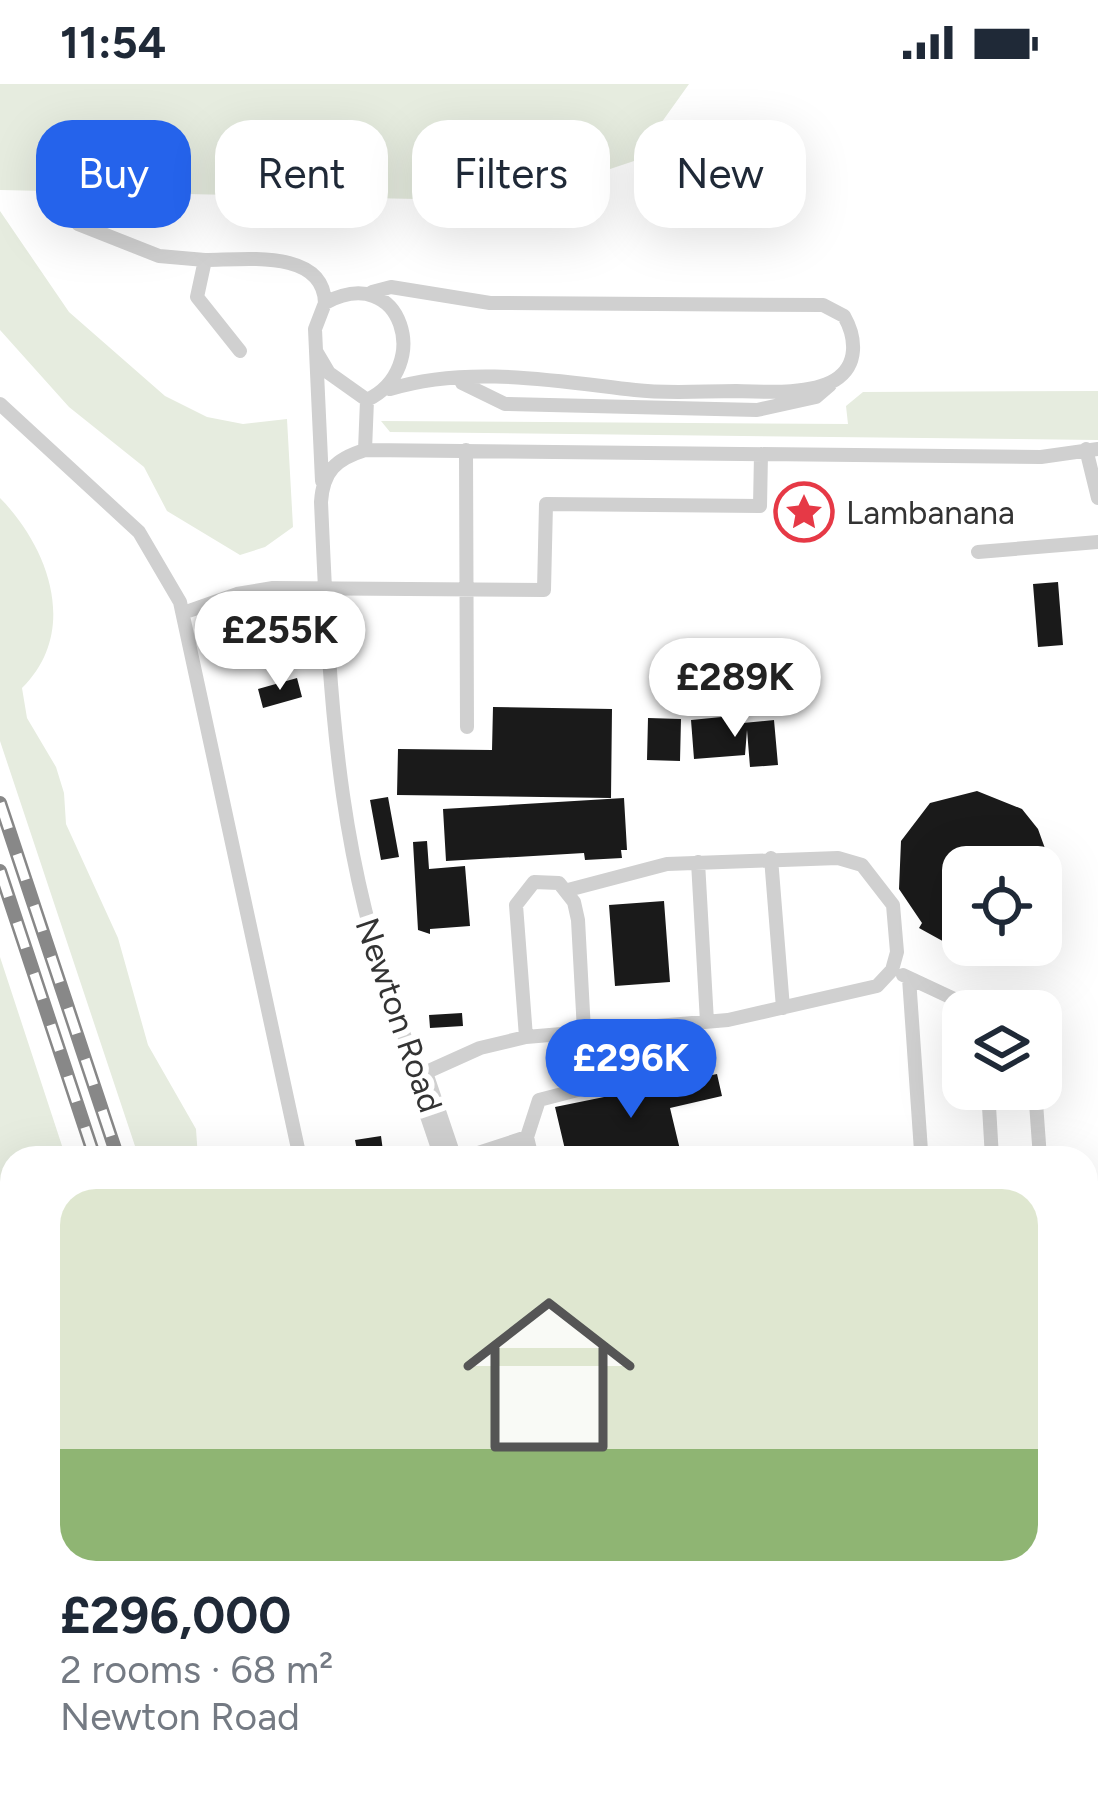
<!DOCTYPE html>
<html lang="en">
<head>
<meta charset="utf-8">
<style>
	body { margin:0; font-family:Figtree,sans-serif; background:#f6f6f7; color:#1f2937; height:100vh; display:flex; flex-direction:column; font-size:45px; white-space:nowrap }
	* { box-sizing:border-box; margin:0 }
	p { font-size:39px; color:#747a83 }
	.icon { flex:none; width:66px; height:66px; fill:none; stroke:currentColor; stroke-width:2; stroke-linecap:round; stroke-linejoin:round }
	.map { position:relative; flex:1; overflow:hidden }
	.panel { position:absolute; left:0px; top:1062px; width:1098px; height:660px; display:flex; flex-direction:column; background:#fff; border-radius:36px 36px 0 0; box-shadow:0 12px 48px #0002 }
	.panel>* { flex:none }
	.guide { position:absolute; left:36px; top:36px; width:1026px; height:108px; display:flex; gap:24px }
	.buttons { position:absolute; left:942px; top:762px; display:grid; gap:24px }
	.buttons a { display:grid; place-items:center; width:120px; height:120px; border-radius:24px; background:#fff; box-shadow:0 12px 48px #0002; font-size:60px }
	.price { position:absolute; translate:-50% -102px; padding:0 27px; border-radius:42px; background:#fff; color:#222; font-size:39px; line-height:78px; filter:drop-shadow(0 3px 6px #0008) }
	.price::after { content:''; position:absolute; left:50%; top:72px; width:36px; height:27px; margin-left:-18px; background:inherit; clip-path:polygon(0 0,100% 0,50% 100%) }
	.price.on { background:#2563eb; color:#fff }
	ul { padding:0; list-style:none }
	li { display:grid; align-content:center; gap:24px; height:636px; padding:0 60px }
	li+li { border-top:3px solid #e0e1e3 }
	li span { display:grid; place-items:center; height:372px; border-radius:36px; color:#555 }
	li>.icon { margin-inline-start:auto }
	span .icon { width:216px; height:216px; fill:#fffc; stroke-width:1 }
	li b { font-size:51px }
	.chip { padding:0 42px; border-radius:36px; background:#fff; box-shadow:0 12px 48px #0002; font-size:42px; line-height:108px }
	.chip.on { background:#2563eb; color:#fff }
	.status { display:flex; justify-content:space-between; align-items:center; height:84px; padding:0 60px; background:#fff; direction:ltr }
	.status svg { height:33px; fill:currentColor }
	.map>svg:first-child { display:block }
	.green { fill:#e6ecdf }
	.building { fill:#1a1a1a }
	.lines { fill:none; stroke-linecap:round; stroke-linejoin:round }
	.service { stroke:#d0d0d0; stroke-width:14 }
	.minor { stroke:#d0d0d0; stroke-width:27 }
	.primary { stroke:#ababab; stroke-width:45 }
	.rail-casing { stroke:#888; stroke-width:14 }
	.rail { stroke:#fff; stroke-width:9; stroke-dasharray:27; stroke-linecap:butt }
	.labels { text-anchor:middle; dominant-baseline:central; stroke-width:12; stroke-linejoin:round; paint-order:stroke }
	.poi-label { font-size:33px; fill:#333; stroke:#fff; text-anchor:start }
	.street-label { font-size:33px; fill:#333; stroke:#fff }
</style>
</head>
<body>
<div class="status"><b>11:54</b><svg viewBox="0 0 49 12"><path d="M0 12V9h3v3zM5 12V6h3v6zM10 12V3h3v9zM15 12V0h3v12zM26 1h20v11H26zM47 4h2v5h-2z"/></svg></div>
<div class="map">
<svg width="1098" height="1722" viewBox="0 0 1098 1722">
	<rect width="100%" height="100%" fill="#fff"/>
	<!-- green -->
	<path class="green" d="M0 0H689L634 77 514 117 0 106Z
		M0 127 69 228 165 312 207 333 243 340 287 335 293 443 265 463 240 471 167 427 144 383 69 323 0 246Z
		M1098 307V356L390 348 381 337 848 340 846 322 863 308Z
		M0 414C50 465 79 548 22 604L27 634 56 683 64 709 66 740 118 854 148 961 196 1045 198 1074H139L0 657Z
		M0 873 66 1074H12V1397L0 1386Z
		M350 1710H441L445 1722H354Z"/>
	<!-- building -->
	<path class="building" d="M1058 498 1063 561 1038 563 1033 500Z
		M297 594 302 613 263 624 258 605Z
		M493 623 612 625 611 714 397 711 398 665 492 666Z
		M742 631 743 639 774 636 778 681 750 683 747 646 745 671 694 675 691 636Z
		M648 634 681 635 680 677 647 676Z
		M977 707 1022 725 1038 745 1047 770V795L1042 810 1041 783H963V857L950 855 948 860 919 844 922 839 899 805 901 757 930 719Z
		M388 713 399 773 381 776 370 716Z
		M624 714 627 766H621L622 774 585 776 584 769 446 777 443 725Z
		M427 757 429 785 465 782 470 842 430 845V850L418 846 413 758Z
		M664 817 670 898 615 902 609 821Z
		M462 929 463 942 430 944 429 931Z
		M717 990 722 1012 670 1024 682 1074H567L555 1023Z
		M381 1052 383 1067 358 1071 355 1056Z
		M10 1514 12 1547 0 1549V1515Z
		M1086 1638 1098 1671V1722H1077L1073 1710H1086Z
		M179 1710H231L235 1722H183Z
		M783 1710H826L830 1722H787Z
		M881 1710H924L928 1722H885Z
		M971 1710H1009L1013 1722H975Z"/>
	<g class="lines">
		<!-- service -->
		<path class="service" d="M78 140 159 172 205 176
			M372 208 391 203 490 219 823 221 844 232C856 253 859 281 835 296 810 311 765 308 736 307 703 307 668 310 635 306 555 297 469 281 390 305
			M240 267 197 213 205 176C243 176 324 164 325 219
			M316 267 329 289 367 316
			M462 299 505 320 757 326 816 313 830 301
			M0 320 139 448 180 518 300 1074
			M1086 365 1098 414
			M466 366 467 643
			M322 397 315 245 325 219C403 177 433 285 367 316L365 366
			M978 468 1098 458
			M183 529 237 510 273 504 544 506 546 420 760 422 761 370
			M771 774 783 924
			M698 778 707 938
			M568 806 667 780 838 774 862 781 893 821 897 868 892 886 877 902 728 936 526 953 480 964 420 991C337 797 330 625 321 418 323 387 336 375 365 366L1041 373 1098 365
			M903 891 980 927
			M909 894 921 1067
			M526 953 516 821 534 798 559 799 574 818 578 836 584 947
			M988 1005 992 1074
			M1035 1005 1040 1074
			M527 1053 539 1016 647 988
			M463 1074 527 1053 532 1074
			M1086 1559 1098 1555
			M1086 1570 1098 1605
			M757 1710 761 1722
			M944 1710 947 1722"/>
		<!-- minor -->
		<path class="minor" d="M420 991 448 1074
			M0 1433 12 1451
			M104 1710 107 1722
			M853 1710 857 1722
			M1039 1710 1043 1722"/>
		<!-- primary -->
		<path class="primary" d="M1086 1421 1098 1417
			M0 1632 12 1630"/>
		<!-- rail casing -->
		<g class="rail-casing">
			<path id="rail" d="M0 719 118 1074
				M0 787 95 1074
				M307 1710 311 1722
				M328 1710 333 1722"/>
		</g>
		<!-- rail -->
		<use href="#rail" class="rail"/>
	</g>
	<!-- icons -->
	<defs>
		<g id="sight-ring" transform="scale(3)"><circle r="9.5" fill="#fff" stroke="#e63946" stroke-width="1.5"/><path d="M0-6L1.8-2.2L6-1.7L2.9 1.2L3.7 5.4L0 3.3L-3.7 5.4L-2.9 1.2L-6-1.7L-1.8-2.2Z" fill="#e63946"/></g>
	</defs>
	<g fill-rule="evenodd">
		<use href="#sight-ring" x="804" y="428"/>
	</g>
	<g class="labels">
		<!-- poi labels -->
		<g class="poi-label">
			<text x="846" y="428">Lambanana</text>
		</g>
		<!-- street labels -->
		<g class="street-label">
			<text transform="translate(399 931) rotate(71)">Newton Road</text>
		</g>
	</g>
</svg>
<div class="buttons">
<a><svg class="icon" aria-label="locate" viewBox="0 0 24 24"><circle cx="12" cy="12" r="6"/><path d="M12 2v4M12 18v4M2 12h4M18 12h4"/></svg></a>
<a><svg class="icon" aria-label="layers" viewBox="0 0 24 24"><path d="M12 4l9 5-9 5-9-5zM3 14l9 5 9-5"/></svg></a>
</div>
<b class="price" style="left:280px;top:609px">£255K</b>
<b class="price" style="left:735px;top:656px">£289K</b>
<b class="price on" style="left:631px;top:1037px">£296K</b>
<div class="guide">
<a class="chip on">Buy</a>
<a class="chip">Rent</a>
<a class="chip">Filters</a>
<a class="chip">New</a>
</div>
<section class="panel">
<ul>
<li><span style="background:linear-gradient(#dfe7d0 70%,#8fb573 0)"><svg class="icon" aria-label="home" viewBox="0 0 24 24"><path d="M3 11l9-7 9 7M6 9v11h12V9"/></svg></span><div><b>£296,000</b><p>2 rooms · 68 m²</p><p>Newton Road</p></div></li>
</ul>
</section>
</div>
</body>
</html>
